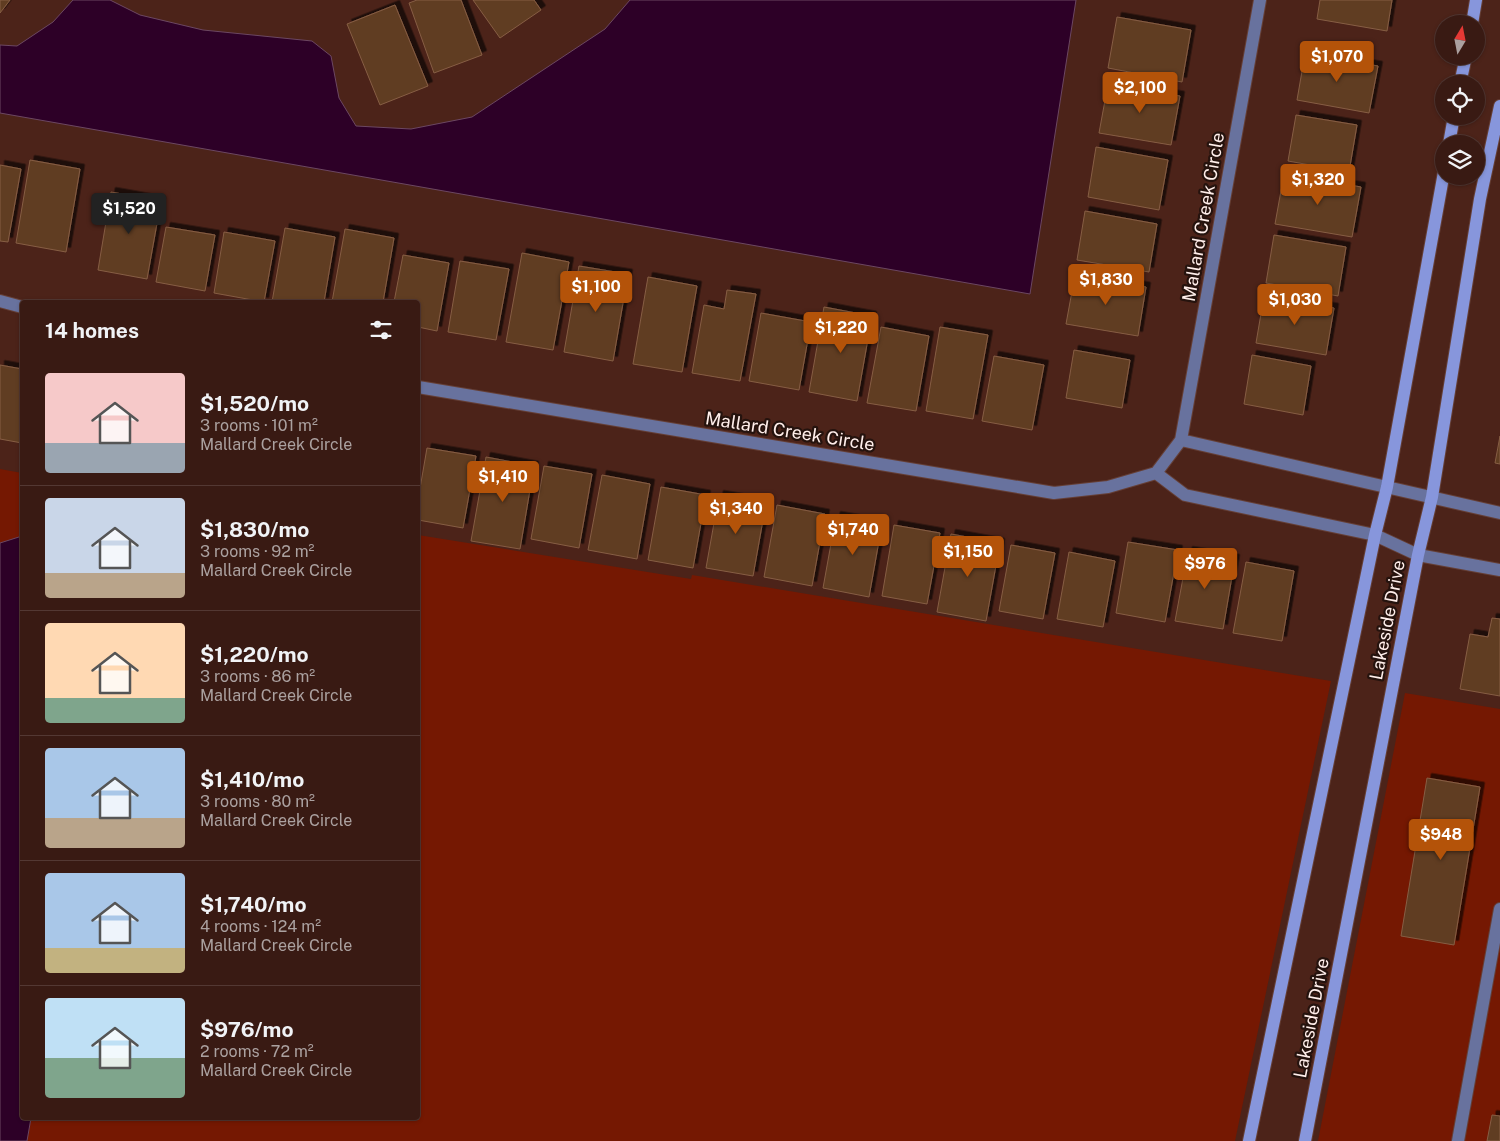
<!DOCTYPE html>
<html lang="en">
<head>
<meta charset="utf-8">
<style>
	body { margin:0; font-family:"Public Sans",sans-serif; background:#40231c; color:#f1f3f6; height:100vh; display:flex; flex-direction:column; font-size:19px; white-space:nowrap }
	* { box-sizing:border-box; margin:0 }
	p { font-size:16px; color:#aba1a0 }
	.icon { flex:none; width:28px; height:28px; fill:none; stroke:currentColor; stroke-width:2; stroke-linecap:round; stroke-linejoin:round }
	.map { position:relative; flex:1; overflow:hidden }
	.drawer { position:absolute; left:20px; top:300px; width:400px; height:820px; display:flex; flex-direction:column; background:#391a13; border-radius:5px; box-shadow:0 1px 4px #0004,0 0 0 1px #533833 }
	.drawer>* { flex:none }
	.needle { width:32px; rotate:10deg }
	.buttons { position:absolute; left:1435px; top:15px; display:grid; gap:10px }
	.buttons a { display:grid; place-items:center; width:50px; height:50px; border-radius:50%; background:#391a13; box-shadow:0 1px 4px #0004,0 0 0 1px #533833; font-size:25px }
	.price { position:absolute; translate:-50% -42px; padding:0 11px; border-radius:5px; background:#b45309; color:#fff; font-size:16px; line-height:32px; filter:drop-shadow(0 1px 2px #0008) }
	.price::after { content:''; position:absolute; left:50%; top:30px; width:15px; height:11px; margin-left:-8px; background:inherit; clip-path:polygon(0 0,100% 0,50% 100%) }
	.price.current { background:#222; color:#fff }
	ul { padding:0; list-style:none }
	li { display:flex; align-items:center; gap:15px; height:125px; padding:0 25px }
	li+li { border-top:1px solid #533833 }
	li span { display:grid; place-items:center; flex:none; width:140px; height:100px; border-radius:5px; color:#555 }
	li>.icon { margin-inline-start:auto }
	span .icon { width:60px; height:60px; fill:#fffc; stroke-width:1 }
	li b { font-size:21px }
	h2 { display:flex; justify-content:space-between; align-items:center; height:60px; padding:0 25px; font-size:21px }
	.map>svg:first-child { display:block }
	.green { fill:#751802 }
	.water { fill:#2d0027; stroke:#6c4762 }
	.building { fill:#613c22; stroke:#865e44; filter:url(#shadow) }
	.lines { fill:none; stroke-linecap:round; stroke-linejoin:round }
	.lane-casing { stroke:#653f36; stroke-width:14 }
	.street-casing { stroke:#653f36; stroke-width:14 }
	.secondary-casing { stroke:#653f36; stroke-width:14 }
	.lane { stroke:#68729e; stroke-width:12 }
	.street { stroke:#68729e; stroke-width:12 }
	.secondary { stroke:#8796dc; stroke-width:12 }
	.labels { text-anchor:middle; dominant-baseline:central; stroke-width:4.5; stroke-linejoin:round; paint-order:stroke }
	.street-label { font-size:18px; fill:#ffeeea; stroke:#25130e }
</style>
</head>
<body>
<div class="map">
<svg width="1500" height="1141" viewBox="0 0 1500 1141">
	<defs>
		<filter id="shadow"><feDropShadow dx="4.5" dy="-4.5" stdDeviation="0" flood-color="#0009"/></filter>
	</defs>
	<rect width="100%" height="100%" fill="#4c2319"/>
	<!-- green -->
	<path class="green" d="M0 469 22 473V536L0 543Z
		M418 535 691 579 692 575 1331 681 1235 1141H27L31 1118H418Z
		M1405 693 1500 709V1141H1318Z"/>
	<!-- water -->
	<path class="water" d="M73 0H110L140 15 203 30 312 41 331 56 339 98 356 126 411 129 472 117 605 29 630 0H1076L1030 294 0 113V45L17 46 53 22Z
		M22 536V1118H31L27 1141H0V543Z"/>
	<!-- building -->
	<path class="building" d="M0 0H10L0 13Z
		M417 0H461L482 55 434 73 409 3Z
		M473 0H534L541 10 500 38Z
		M1320 0H1392L1387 31 1317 19Z
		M395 5 428 86 380 105 347 24Z
		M1117 17 1191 30 1182 82 1108 68Z
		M1305 54 1378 66 1369 113 1297 100Z
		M1108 84 1180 96 1171 145 1099 133Z
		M1296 115 1357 125 1349 172 1288 161Z
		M1096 147 1168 160 1159 210 1088 197Z
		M30 160 80 169 66 252 16 243Z
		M0 165 21 169 8 242 0 241Z
		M1284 174 1361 187 1352 237 1275 224Z
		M111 192 161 201 147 279 98 270Z
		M1085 211 1157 224 1149 272 1077 260Z
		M166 227 215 235 205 291 156 282Z
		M285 228 335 237 324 302H272Z
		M345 229 394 238 383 302H332Z
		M224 232 275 241 264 302 214 293Z
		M1274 235 1346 247 1338 296 1266 283Z
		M522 253 569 262 553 350 506 342Z
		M403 255 449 263 437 331 418 327V302H394Z
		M460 261 509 269 496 340 448 332Z
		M579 266 628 274 613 361 564 352Z
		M1075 275 1146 287 1138 336 1066 324Z
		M648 277 697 286 682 372 633 364Z
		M727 290 756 294 740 381 692 373 704 305 724 309Z
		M1264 296 1334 308 1326 355 1256 343Z
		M824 307 872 316 857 401 809 392Z
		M761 313 811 322 799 390 749 381Z
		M881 327 929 336 916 411 867 403Z
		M940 327 988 335 973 419 926 411Z
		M1074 350 1130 360 1122 408 1066 398Z
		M1252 355 1311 366 1303 415 1244 404Z
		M994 356 1044 365 1032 430 982 421Z
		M0 365 22 369V443L0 439Z
		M1500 436V464L1495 463Z
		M427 448 476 456 463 528 418 520V500Z
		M486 457 534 466 520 549 471 541Z
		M544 466 592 474 579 548 531 539Z
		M602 475 650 484 637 559 588 550Z
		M661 487 706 495 693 568 648 560Z
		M719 495 766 503 753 576 706 568Z
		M777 505 825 514 812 586 764 577Z
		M836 516 882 524 869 597 823 588Z
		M894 525 940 533 927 604 882 596Z
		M951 534 1000 543 986 621 937 612Z
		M1128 542 1178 550 1165 622 1116 613Z
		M1011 545 1055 553 1043 619 999 611Z
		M1188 551 1235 559 1223 629 1175 621Z
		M1069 552 1115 561 1103 627 1057 619Z
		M1246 562 1294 571 1282 641 1233 633Z
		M1492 618 1500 619V696L1460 689 1470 634 1488 637Z
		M1427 778 1480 787 1454 945 1401 936Z
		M1492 1115 1500 1116V1141H1487Z"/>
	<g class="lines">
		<!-- lane casing -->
		<g class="lane-casing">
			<path id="lane" d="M1458 1141 1500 909"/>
		</g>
		<!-- street casing -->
		<g class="street-casing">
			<path id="street" d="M0 301 22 307
				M418 387 1054 493 1108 487 1156 473 1181 440 1260 0
				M1181 440 1500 513
				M1156 473 1185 495 1375 535 1418 555 1500 570"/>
		</g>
		<!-- secondary casing -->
		<g class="secondary-casing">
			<path id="secondary" d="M1472 24 1476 0
				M1460 84 1466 56
				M1449 144 1454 116
				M1249 1141 1375 535 1387 487 1444 172
				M1305 1141 1418 555 1432 497 1480 199 1500 106"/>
		</g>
		<!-- lane -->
		<use href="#lane" class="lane"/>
		<!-- street -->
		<use href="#street" class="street"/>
		<!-- secondary -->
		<use href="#secondary" class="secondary"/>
	</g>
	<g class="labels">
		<!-- street labels -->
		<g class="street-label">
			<text transform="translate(1203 217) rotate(-80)">Mallard Creek Circle</text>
			<text transform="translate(790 431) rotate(9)">Mallard Creek Circle</text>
			<text transform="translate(1387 620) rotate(-79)">Lakeside Drive</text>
			<text transform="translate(1311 1018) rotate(-79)">Lakeside Drive</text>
		</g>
	</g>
</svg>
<div class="buttons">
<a><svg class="needle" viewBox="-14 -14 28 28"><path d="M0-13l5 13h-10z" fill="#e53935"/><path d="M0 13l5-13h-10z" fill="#aba1a0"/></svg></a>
<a><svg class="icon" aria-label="locate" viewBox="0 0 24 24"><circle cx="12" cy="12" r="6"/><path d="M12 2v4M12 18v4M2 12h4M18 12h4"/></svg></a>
<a><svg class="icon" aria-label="layers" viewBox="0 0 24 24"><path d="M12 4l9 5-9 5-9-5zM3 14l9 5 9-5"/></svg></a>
</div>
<b class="price" style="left:1337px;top:83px">$1,070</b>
<b class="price" style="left:1140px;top:114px">$2,100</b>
<b class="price" style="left:1318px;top:206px">$1,320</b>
<b class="price current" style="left:129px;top:235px">$1,520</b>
<b class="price" style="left:1106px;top:306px">$1,830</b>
<b class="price" style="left:596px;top:313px">$1,100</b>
<b class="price" style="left:1295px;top:326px">$1,030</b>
<b class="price" style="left:841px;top:354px">$1,220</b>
<b class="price" style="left:503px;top:503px">$1,410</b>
<b class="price" style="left:736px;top:535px">$1,340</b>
<b class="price" style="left:853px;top:556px">$1,740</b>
<b class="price" style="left:968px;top:578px">$1,150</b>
<b class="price" style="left:1205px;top:590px">$976</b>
<b class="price" style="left:1441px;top:861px">$948</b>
<section class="drawer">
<h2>14 homes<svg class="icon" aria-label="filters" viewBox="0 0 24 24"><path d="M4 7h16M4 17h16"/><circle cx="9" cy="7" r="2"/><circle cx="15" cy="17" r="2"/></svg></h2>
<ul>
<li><span style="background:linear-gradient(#f6c9c9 70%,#9aa5b1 0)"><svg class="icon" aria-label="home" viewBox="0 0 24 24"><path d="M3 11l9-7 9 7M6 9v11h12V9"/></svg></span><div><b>$1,520/mo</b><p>3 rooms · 101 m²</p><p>Mallard Creek Circle</p></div></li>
<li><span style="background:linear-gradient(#c9d6e8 75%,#b9a48a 0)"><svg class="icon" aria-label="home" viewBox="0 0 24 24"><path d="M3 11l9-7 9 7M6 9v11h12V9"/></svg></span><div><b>$1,830/mo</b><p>3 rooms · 92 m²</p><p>Mallard Creek Circle</p></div></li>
<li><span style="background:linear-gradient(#ffd9b3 75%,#7fa58c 0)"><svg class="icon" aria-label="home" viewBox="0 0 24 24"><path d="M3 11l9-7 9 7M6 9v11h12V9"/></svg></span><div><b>$1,220/mo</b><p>3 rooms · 86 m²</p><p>Mallard Creek Circle</p></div></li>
<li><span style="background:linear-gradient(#a9c7e8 70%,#b9a48a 0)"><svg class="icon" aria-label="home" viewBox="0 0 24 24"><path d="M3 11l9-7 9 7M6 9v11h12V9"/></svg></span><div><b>$1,410/mo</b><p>3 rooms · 80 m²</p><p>Mallard Creek Circle</p></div></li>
<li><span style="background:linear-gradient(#a9c7e8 75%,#c2b280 0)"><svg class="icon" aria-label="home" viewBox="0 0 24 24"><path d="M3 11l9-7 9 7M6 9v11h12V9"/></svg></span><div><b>$1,740/mo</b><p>4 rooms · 124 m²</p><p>Mallard Creek Circle</p></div></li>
<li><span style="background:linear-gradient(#bfe0f5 60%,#7fa58c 0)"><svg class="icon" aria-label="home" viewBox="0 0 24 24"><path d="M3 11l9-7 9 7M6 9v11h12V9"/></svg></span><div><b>$976/mo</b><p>2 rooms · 72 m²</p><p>Mallard Creek Circle</p></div></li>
</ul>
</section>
</div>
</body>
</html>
